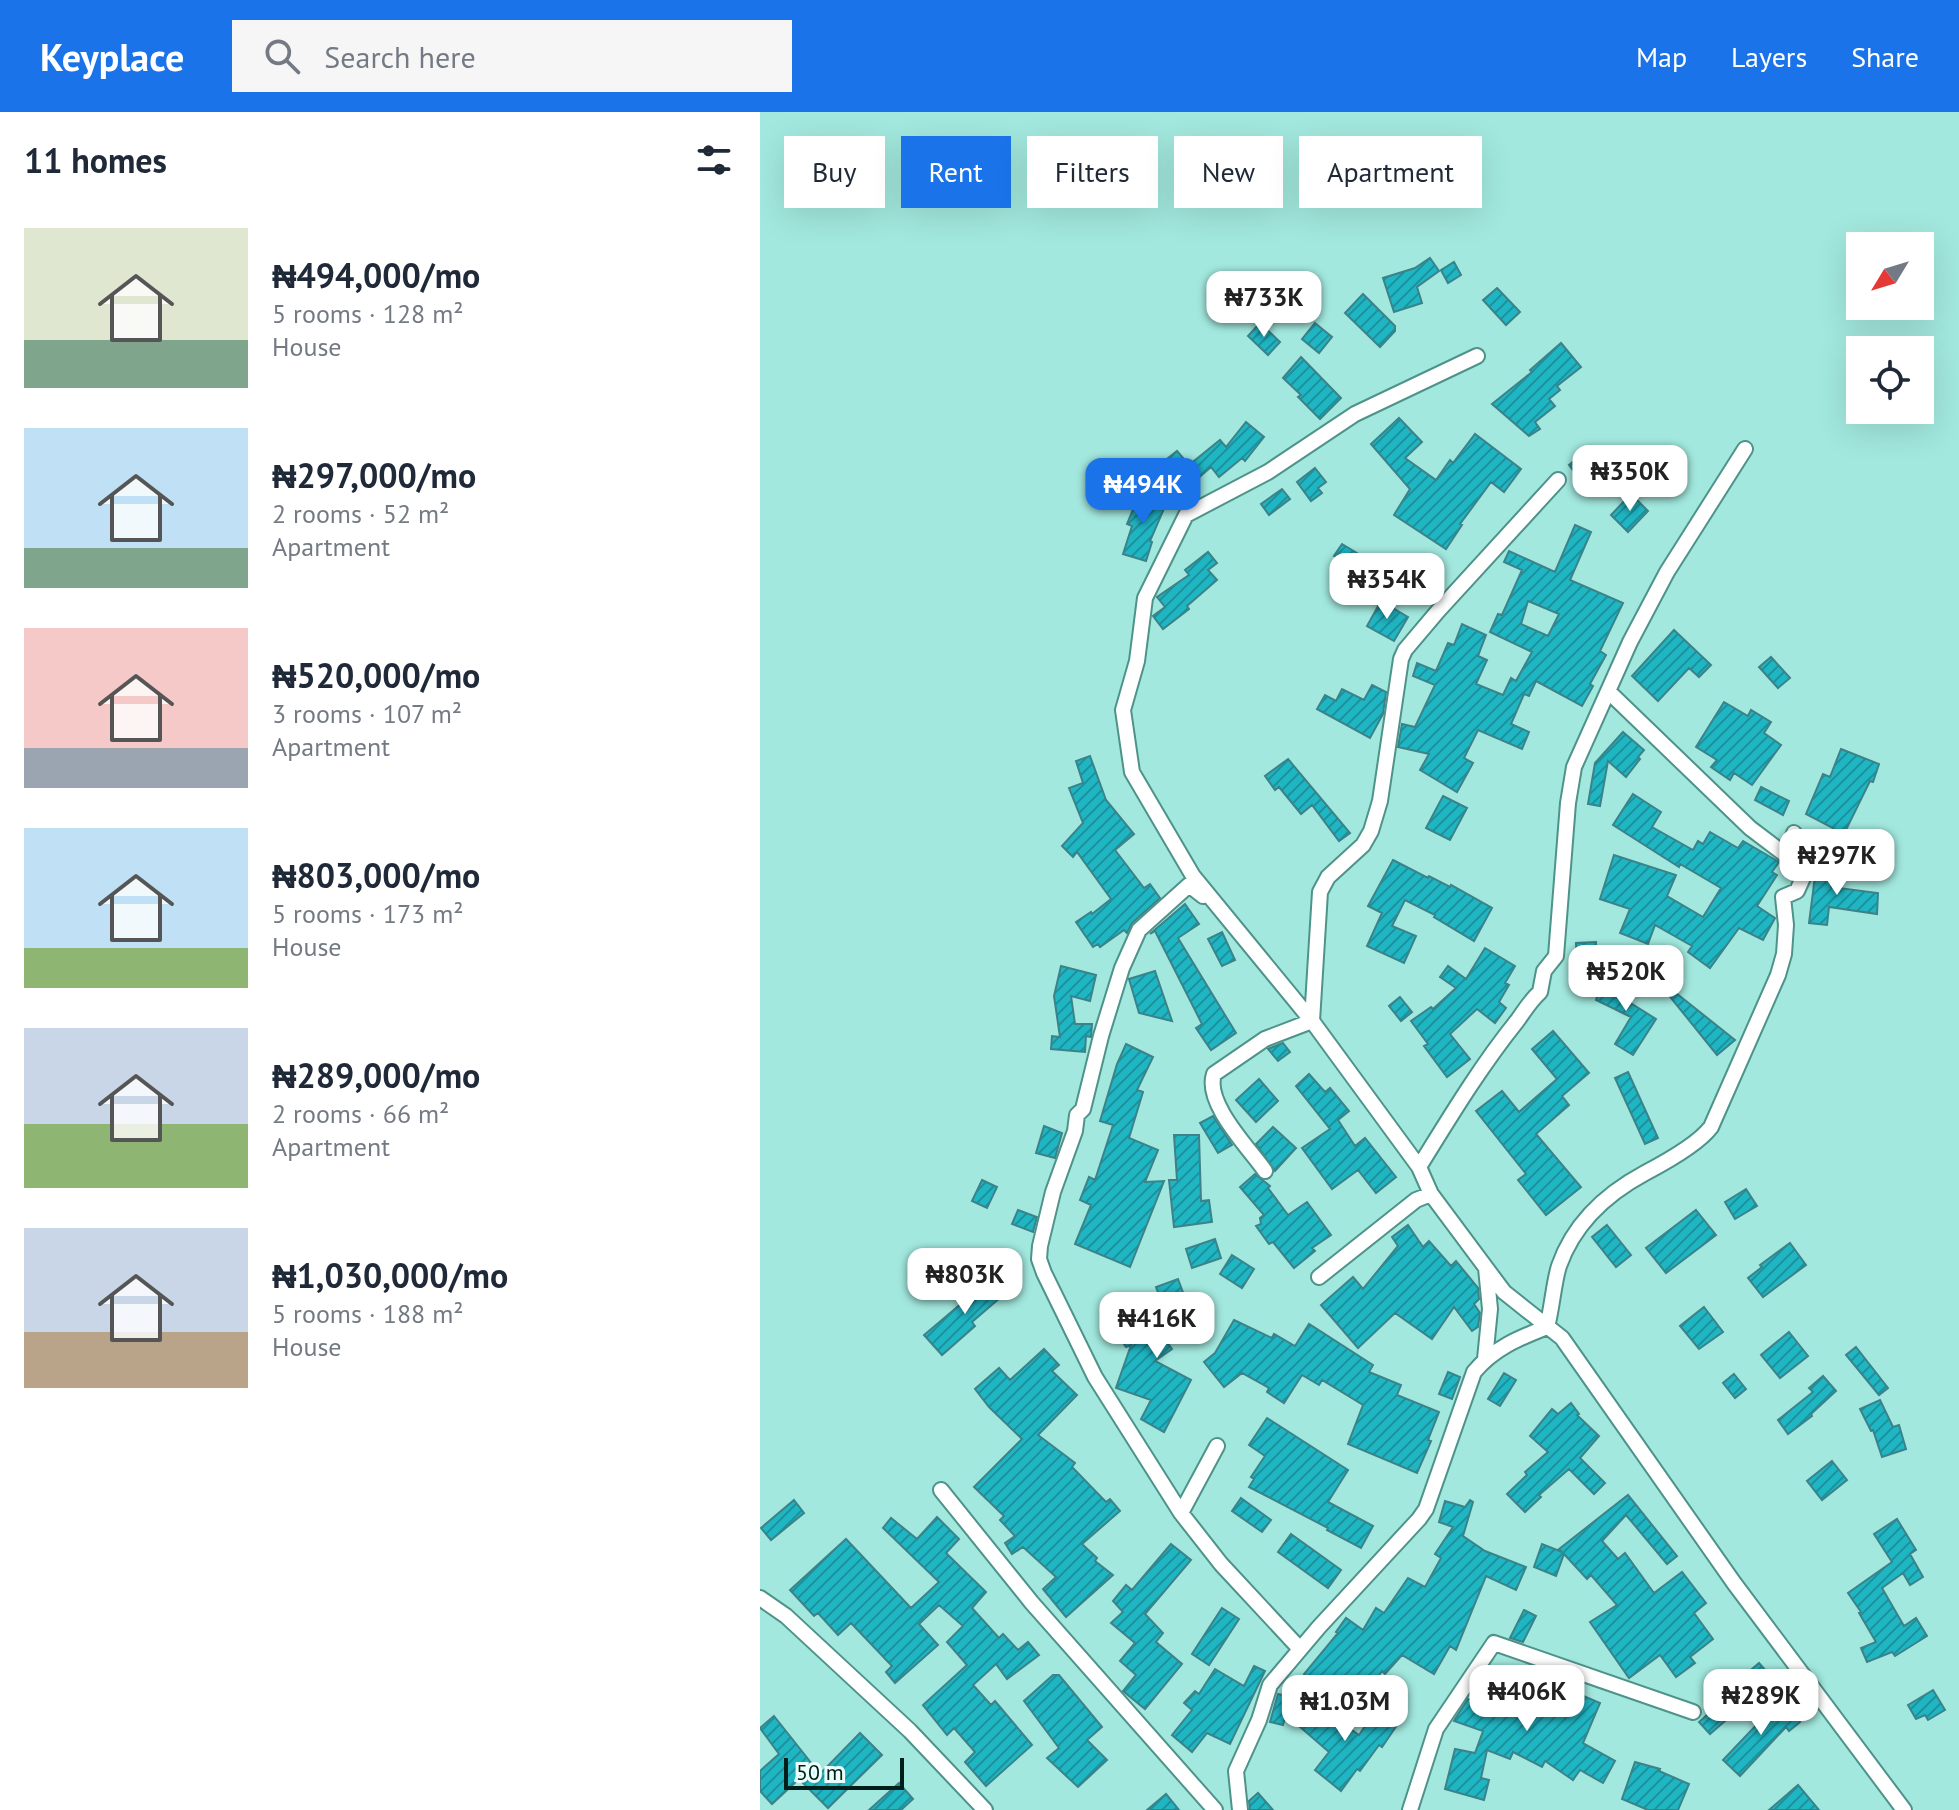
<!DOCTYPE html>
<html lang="en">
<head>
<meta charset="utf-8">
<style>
	body { margin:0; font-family:"PT Sans",sans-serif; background:#f6f6f7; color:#1f2937; height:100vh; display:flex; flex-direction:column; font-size:30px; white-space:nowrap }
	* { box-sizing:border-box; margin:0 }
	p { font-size:26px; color:#747a83 }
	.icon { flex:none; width:44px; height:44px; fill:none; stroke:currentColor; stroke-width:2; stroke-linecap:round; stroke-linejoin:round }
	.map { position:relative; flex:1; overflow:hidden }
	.panel { display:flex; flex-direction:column; background:#fff; width:760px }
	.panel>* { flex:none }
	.top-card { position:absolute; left:24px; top:24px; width:760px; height:72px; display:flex; gap:16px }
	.needle { width:52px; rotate:232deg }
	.controls { position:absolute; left:1086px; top:120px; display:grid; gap:16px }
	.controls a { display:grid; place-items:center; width:88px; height:88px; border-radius:0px; background:#fff; box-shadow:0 8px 32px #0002; font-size:40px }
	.scale { position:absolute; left:24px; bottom:20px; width:120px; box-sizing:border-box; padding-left:8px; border:4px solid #011e1b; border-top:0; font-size:22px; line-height:28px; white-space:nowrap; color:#011e1b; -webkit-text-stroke:6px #eafefb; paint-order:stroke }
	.price { position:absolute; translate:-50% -68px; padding:0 18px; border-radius:16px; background:#fff; color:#222; font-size:26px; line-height:52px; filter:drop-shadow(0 2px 4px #0008) }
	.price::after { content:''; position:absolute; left:50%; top:48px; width:24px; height:18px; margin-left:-12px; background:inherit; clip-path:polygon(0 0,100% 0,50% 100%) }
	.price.current { background:#1a73e8; color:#fff }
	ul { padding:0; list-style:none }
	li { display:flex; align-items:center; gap:24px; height:200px; padding:0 24px }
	li span { display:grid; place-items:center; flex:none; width:224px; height:160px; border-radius:0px; color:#555 }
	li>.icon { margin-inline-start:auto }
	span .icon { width:96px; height:96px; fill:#fffc; stroke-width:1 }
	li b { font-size:34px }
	h2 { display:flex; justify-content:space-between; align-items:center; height:96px; padding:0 24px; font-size:34px }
	.chip { padding:0 28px; border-radius:0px; background:#fff; box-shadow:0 8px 32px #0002; font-size:28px; line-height:72px }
	.chip.current { background:#1a73e8; color:#fff }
	header { display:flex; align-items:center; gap:48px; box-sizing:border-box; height:112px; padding:0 40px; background:#1a73e8; color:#fff }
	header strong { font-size:38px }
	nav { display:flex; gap:44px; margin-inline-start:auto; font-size:28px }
	.search { width:560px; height:72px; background:#f6f6f7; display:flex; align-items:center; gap:20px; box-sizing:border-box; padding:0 28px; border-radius:0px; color:#747a83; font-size:30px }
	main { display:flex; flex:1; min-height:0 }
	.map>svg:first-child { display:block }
	.building { fill:url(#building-hatch); stroke:#3b8289; stroke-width:2; fill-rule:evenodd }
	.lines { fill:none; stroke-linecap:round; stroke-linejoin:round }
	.street-casing { stroke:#4e938a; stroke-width:18 }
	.street { stroke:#fff; stroke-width:14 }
</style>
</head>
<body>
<header>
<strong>Keyplace</strong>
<div class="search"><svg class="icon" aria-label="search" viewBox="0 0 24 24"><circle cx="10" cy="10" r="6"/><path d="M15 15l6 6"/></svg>Search here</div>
<nav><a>Map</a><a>Layers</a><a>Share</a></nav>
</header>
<main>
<section class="panel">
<h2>11 homes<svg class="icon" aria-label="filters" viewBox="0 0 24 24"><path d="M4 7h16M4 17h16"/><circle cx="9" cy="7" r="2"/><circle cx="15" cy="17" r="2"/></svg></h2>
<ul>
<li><span style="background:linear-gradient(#dfe7d0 70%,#7fa58c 0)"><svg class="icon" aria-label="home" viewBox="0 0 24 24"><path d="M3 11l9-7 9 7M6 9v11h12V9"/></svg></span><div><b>₦494,000/mo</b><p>5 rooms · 128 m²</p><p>House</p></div></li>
<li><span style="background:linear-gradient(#bfe0f5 75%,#7fa58c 0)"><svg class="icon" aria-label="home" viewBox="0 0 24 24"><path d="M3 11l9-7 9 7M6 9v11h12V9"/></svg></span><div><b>₦297,000/mo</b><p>2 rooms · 52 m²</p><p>Apartment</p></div></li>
<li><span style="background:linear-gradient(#f6c9c9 75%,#9aa5b1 0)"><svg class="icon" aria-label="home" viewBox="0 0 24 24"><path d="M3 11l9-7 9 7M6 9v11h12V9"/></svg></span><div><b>₦520,000/mo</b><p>3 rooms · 107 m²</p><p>Apartment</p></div></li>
<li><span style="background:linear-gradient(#bfe0f5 75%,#8fb573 0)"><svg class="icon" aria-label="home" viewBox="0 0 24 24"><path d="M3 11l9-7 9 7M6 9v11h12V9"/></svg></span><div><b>₦803,000/mo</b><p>5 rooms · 173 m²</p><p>House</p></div></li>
<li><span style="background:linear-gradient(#c9d6e8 60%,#8fb573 0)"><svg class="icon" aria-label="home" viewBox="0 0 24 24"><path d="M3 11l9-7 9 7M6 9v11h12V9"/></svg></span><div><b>₦289,000/mo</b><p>2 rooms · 66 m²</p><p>Apartment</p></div></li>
<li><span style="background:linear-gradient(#c9d6e8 65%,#b9a48a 0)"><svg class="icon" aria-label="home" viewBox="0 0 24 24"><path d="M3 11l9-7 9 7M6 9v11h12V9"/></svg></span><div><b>₦1,030,000/mo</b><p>5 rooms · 188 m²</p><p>House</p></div></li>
</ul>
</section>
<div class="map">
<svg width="1199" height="1698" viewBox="0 0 1199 1698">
	<defs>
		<pattern id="building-hatch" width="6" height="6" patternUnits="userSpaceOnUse" patternTransform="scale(2)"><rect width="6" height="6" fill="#1fb6c4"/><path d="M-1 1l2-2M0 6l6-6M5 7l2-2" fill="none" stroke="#19939e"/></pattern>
	</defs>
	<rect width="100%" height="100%" fill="#a2e8de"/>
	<!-- building -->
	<path class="building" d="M670 146 679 159 657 175 662 191 634 200 623 166 655 156Z
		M694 150 701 163 688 171 681 158Z
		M737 176 760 200 746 213 723 188Z
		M603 182 635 214V219L620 235 585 201Z
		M500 211 520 230 508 243 488 224Z
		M555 211 572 225 559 241 542 227Z
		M801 231 821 255 797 274 800 278 789 287 795 294 775 310 780 317 769 324 732 292 772 260 770 258Z
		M541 245 581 286 560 307 538 285 541 283 523 266Z
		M639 306 662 330 645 346 676 368 690 348 693 351 715 322 761 357 744 380 731 370 700 412 702 413 686 437 634 403 650 377 611 332Z
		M486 310 504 325 485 349 482 346 459 365 451 355 420 382 397 355 417 339 429 353 460 328 466 335Z
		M823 342 837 360 823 371 809 353Z
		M555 356 566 370 558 376 562 381 551 389 537 370Z
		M522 377 530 387 509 403 501 392Z
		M380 381 406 392 390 429 392 430 386 449 363 442 372 414 367 412Z
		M871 382 888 399 868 420 851 403Z
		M815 413 831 420 810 468 863 491 840 539 846 543 830 572 833 574 822 594 776 569 769 584 764 582 751 612 769 620 762 637 718 618 704 646 713 651 697 680 660 658 669 642 638 635 642 612 655 615 675 573 653 564 657 551 676 559 688 531 694 533 702 512 726 523 718 544 727 548 716 572 743 583 751 566 756 569 772 540 730 520 738 502 742 503 762 458 744 450 749 439 795 460ZM768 489 799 502 788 524 761 512Z
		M582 432 597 441 590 453 574 444Z
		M448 440 457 451 448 458 457 468 427 494 429 497 403 517 393 504 405 495 397 485 429 463 425 458Z
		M621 489 648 505 634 529 607 514Z
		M914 518 951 553 939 565 929 556 898 589 872 564Z
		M1011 545 1030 566 1018 576 999 555Z
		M612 573 626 580 623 602 610 626 557 597 565 583 576 589 582 577 604 588Z
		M964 590 988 604 991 598 1011 610 1004 621 1021 633 992 673 974 661 970 668 951 655 957 648 936 635Z
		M863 620 884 638 878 645 880 647 866 665 848 649 840 694 828 692 835 651Z
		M1081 637 1119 652 1113 670 1110 669 1084 722 1046 702 1063 662 1070 665Z
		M330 644 346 688 374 722 355 738 384 776 390 772 400 786 372 811 367 821 364 818 340 835 338 832 333 835 316 810 331 800 332 802 351 787 317 740 313 745 302 734 323 711 309 676 323 671 316 649Z
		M528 647 590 721 579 729 552 693 541 702 519 675 515 678 505 664Z
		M1001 675 1029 689 1023 703 995 688Z
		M873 682 901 700 892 715 933 738 938 729 943 732 950 720 978 736 983 729 1019 750 1012 760 1017 763 997 794 1015 806 1003 828 979 816 950 856 928 840 932 834 895 813 888 832 860 821 870 797 840 787 854 743 916 763 907 784 943 805 961 776 920 752 919 755 853 713Z
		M683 684 707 696 690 728 666 716Z
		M633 748 668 766 669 764 690 775 691 773 732 796 714 829 674 805 675 803 645 788 632 814 656 824 644 851 607 834 622 801 608 794Z
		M1059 750 1077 755 1071 775 1118 781 1117 802 1069 795 1067 813 1049 811 1055 764Z
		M425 792 439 812 418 826 476 921 451 938 436 916 442 912 395 819 390 822Z
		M462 820 475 848 462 854 448 827Z
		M836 830 837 877 817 878 816 831Z
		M725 836 755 854 745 871 749 873 739 890 746 896 735 911 717 897 690 922 710 947 687 965 664 934 668 932 651 909 671 895 673 897 696 876 680 865 688 854 706 867Z
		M301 854 336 863 330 889 311 884 315 912H332L331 925 326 924 325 940 291 937 292 924 300 925 294 884Z
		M395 859 412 909 379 901 369 867Z
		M844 862 875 877 869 890 896 907 873 943 855 932 871 905 836 888Z
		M911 877 975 928 957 943 907 881Z
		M640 885 652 900 641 909 629 894Z
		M793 919 829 961 802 984 809 993 776 1022 821 1075 786 1103 758 1068 766 1062 716 999 742 979 759 1000 797 967 772 937Z
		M523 931 530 940 518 949 508 937Z
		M366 932 393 945 377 978 383 980 369 1026 398 1038 385 1070 404 1069 370 1155 315 1132 331 1093 320 1088 329 1065 335 1068 353 1013 340 1009 357 952Z
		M868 960 898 1026 885 1032 855 966Z
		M549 962 565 980 570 976 589 999 578 1008 595 1034 605 1026 636 1065 616 1081 598 1058 572 1077 542 1036 570 1017 536 974Z
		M499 967 518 989 496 1010 476 988Z
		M453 1004 472 1033 458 1041 440 1011Z
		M284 1014 302 1021 295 1046 276 1041Z
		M513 1015 536 1036 515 1059 496 1032Z
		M414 1023H439L441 1089 449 1088 452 1110 414 1115 409 1068H417Z
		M495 1062 510 1074 508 1076 528 1103 547 1090 571 1123 552 1136 555 1139 534 1156 513 1130 509 1132 496 1114 501 1112 500 1106 504 1103 480 1075Z
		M222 1068 237 1075 227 1096 212 1089Z
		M986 1077 997 1094 975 1107 965 1090Z
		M258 1098 277 1105 273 1120 252 1112Z
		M936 1098 956 1123 906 1161 886 1136Z
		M648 1113 663 1135 669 1129 691 1154 696 1149 718 1176 719 1187 714 1192 720 1201 718 1215 712 1219 694 1195 672 1227 635 1201 598 1236 561 1193 593 1165 603 1177 638 1134 632 1125Z
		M847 1113 871 1143 856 1155 832 1125Z
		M455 1127 461 1146 432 1156 426 1137Z
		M1030 1131 1046 1153 1003 1185 988 1166 1002 1155 1000 1153Z
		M472 1143 494 1157 482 1176 460 1162Z
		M234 1164 248 1179 212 1210 215 1214 182 1243 164 1223Z
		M418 1167 434 1210 401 1222 412 1237 395 1249 431 1268 404 1320 381 1307 391 1288 356 1276 371 1233 366 1235 364 1232 406 1201 396 1175Z
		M944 1195 963 1220 939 1237 920 1214Z
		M474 1208 512 1226 514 1222 535 1234 549 1212 613 1253 609 1260 641 1273 637 1283 679 1300 668 1328 671 1329 657 1361 588 1332 603 1293 562 1268 559 1273 542 1263 524 1291 507 1280 509 1276 482 1261 464 1275 444 1250 455 1241Z
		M1029 1220 1048 1244 1020 1266 1001 1243Z
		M1096 1235 1128 1276 1119 1283 1086 1243Z
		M284 1237 299 1253 292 1259 317 1283 278 1323 315 1351 312 1355 346 1390 350 1387 360 1399 322 1432 337 1446 335 1449 353 1463 306 1505 283 1477 296 1465 263 1435 252 1442 245 1431 255 1424 240 1408 244 1404 214 1375 262 1327 229 1295 215 1277 239 1256 250 1268Z
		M688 1260 700 1265 692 1287 679 1282Z
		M744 1261 756 1268 740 1294 728 1287Z
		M974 1262 986 1277 975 1286 963 1271Z
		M1063 1264 1076 1279 1051 1302 1052 1304 1028 1322 1018 1308 1053 1280 1049 1276Z
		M1120 1288 1133 1315 1139 1313 1146 1337 1122 1345 1113 1318 1111 1319 1100 1297Z
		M811 1291 819 1302 817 1303 839 1324 820 1346 845 1371 834 1382 809 1357 779 1383 781 1385 765 1400 747 1382 767 1363 765 1360 788 1340 770 1324 792 1297 798 1302Z
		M507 1306 588 1358 568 1390 613 1414 601 1436 567 1418 568 1416 489 1375 494 1367 491 1365 505 1344 489 1333Z
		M1072 1349 1087 1368 1062 1388 1047 1369Z
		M868 1383 917 1444 907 1452 866 1403 842 1429 858 1447 865 1441 894 1481 922 1460 946 1491 934 1501 953 1527 930 1545 935 1551 916 1565 900 1543 869 1566 830 1510 857 1493 831 1463 827 1467 804 1442 796 1464 774 1455 782 1432 802 1440 799 1437Z
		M481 1386 511 1408 502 1420 472 1399Z
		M34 1388 44 1401 11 1428 1 1416Z
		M710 1388 713 1390 703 1424 725 1439 766 1455 756 1478 726 1464 696 1538 690 1534 674 1562 642 1543 625 1562 622 1559 614 1570 609 1566 581 1593 544 1562 578 1521 576 1520 586 1506 603 1518 616 1496 624 1501 648 1466 665 1475 681 1446 675 1442 693 1415 679 1410 685 1389 705 1395Z
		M177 1405 199 1427 186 1441 226 1480 212 1496 239 1526 243 1522 258 1538 268 1530 279 1543 247 1567 236 1552 213 1573 231 1593 235 1589 272 1633 226 1674 205 1650 215 1640 194 1616 187 1623 163 1593 207 1553 187 1530 203 1514 179 1493 159 1512 178 1533 135 1571 126 1560 132 1554 91 1511 78 1523 58 1501 54 1504 30 1478 86 1427 151 1496 179 1470 123 1416 131 1406 157 1427Z
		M1137 1407 1156 1438 1150 1442 1163 1465 1150 1473 1143 1461 1122 1476 1144 1514 1156 1506 1167 1524 1135 1544 1132 1540 1107 1550 1101 1536 1116 1530 1099 1501 1101 1500 1088 1481 1132 1450 1114 1422Z
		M531 1422 581 1458 568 1476 518 1440Z
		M411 1432 431 1448 385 1502 403 1521 396 1530 422 1552 385 1597 363 1579 376 1563 360 1549 375 1531 351 1511 363 1500 353 1489 366 1473 372 1478Z
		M462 1496 479 1507 449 1553 432 1542Z
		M764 1498 776 1504 763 1530 750 1526Z
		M999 1551 1013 1567 950 1622 939 1610 948 1602 945 1598Z
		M494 1554 505 1559 470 1632 447 1621 432 1640 412 1623 432 1598 424 1591 435 1579 439 1582 455 1557 484 1574Z
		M743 1554 783 1570 781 1574 815 1592 819 1582 840 1591 823 1631 855 1649 843 1671 820 1658 813 1668 785 1649 782 1655 753 1640 750 1647 727 1638 721 1666 729 1668 724 1688 685 1677 695 1637 715 1641 723 1619 694 1609 695 1607 708 1587 727 1593Z
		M293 1563H299L342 1615 327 1628 347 1648 318 1675 287 1646 299 1636 264 1589Z
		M1173 1578 1185 1598 1168 1608 1165 1603 1156 1607 1148 1593Z
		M518 1582 530 1585 523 1613 510 1610Z
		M1022 1586 1040 1610 1029 1619 1026 1615 980 1664 963 1648Z
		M559 1593 577 1597 571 1603 599 1623 615 1599 637 1613 622 1635 619 1633 600 1659 597 1657 581 1679 555 1658 569 1640 540 1615Z
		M14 1604 60 1662 100 1621 122 1643 68 1696 39 1667 12 1692 0 1679V1659L19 1642 0 1616Z
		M875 1650 900 1657 899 1659 929 1672 918 1698H888L862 1687Z
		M139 1671 153 1687 141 1698H109Z
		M1038 1673 1059 1698H1009Z
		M498 1681 513 1698H490L489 1689Z
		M406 1682 419 1698H387Z"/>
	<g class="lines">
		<!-- street casing -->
		<g class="street-casing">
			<path id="street" d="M717 244 595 302 508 360 426 403 385 486 377 549 363 598 372 660 433 764 552 909 659 1055 671 1082 744 1180 802 1226 974 1471 1144 1698
				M849 580 990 716 1027 744
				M443 784 429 773 379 818 362 856 341 924 323 997 317 1003 315 1019 293 1080 280 1134 279 1147 284 1161 335 1265 421 1401 461 1452 540 1537
				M659 1055C690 1005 720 955 757 909 765 898 770 889 780 880L784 859 796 844 808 691 814 655 870 530 907 460 985 337
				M505 1059C489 1036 444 991 454 962L505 927 552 909 560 780 568 765 603 733 611 719 620 689 641 547 645 538 678 499 798 368
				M559 1165 656 1088 671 1082
				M725 1247 730 1197 726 1156
				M181 1378 272 1491 455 1698
				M421 1401 457 1334
				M0 1486 26 1504 150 1619 225 1698
				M480 1698 476 1659 499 1608 510 1573 559 1515 659 1407 666 1397 714 1260C734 1236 759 1226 787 1215 792 1196 794 1169 799 1154 814 1111 846 1082 885 1061 904 1051 939 1031 951 1015L1018 863 1024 842 1026 813 1023 785 1037 779 1046 759 1027 744 1034 721
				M650 1698 676 1617 734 1531 933 1600"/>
		</g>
		<!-- street -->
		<use href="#street" class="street"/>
	</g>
</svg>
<div class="controls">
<a><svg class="needle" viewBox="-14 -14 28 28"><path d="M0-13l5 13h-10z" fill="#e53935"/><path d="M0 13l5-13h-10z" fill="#747a83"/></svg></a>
<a><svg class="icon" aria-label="locate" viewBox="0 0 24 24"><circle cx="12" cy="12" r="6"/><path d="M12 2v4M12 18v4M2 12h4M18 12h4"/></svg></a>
</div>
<div class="scale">50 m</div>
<b class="price" style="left:504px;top:227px">₦733K</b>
<b class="price" style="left:870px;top:401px">₦350K</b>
<b class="price current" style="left:383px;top:414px">₦494K</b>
<b class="price" style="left:627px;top:509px">₦354K</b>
<b class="price" style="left:1077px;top:785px">₦297K</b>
<b class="price" style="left:866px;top:901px">₦520K</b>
<b class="price" style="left:205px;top:1204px">₦803K</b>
<b class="price" style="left:397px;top:1248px">₦416K</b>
<b class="price" style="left:767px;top:1621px">₦406K</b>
<b class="price" style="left:1001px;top:1625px">₦289K</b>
<b class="price" style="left:585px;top:1631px">₦1.03M</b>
<div class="top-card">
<a class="chip">Buy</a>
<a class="chip current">Rent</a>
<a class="chip">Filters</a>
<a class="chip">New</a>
<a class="chip">Apartment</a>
</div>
</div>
</main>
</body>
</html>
